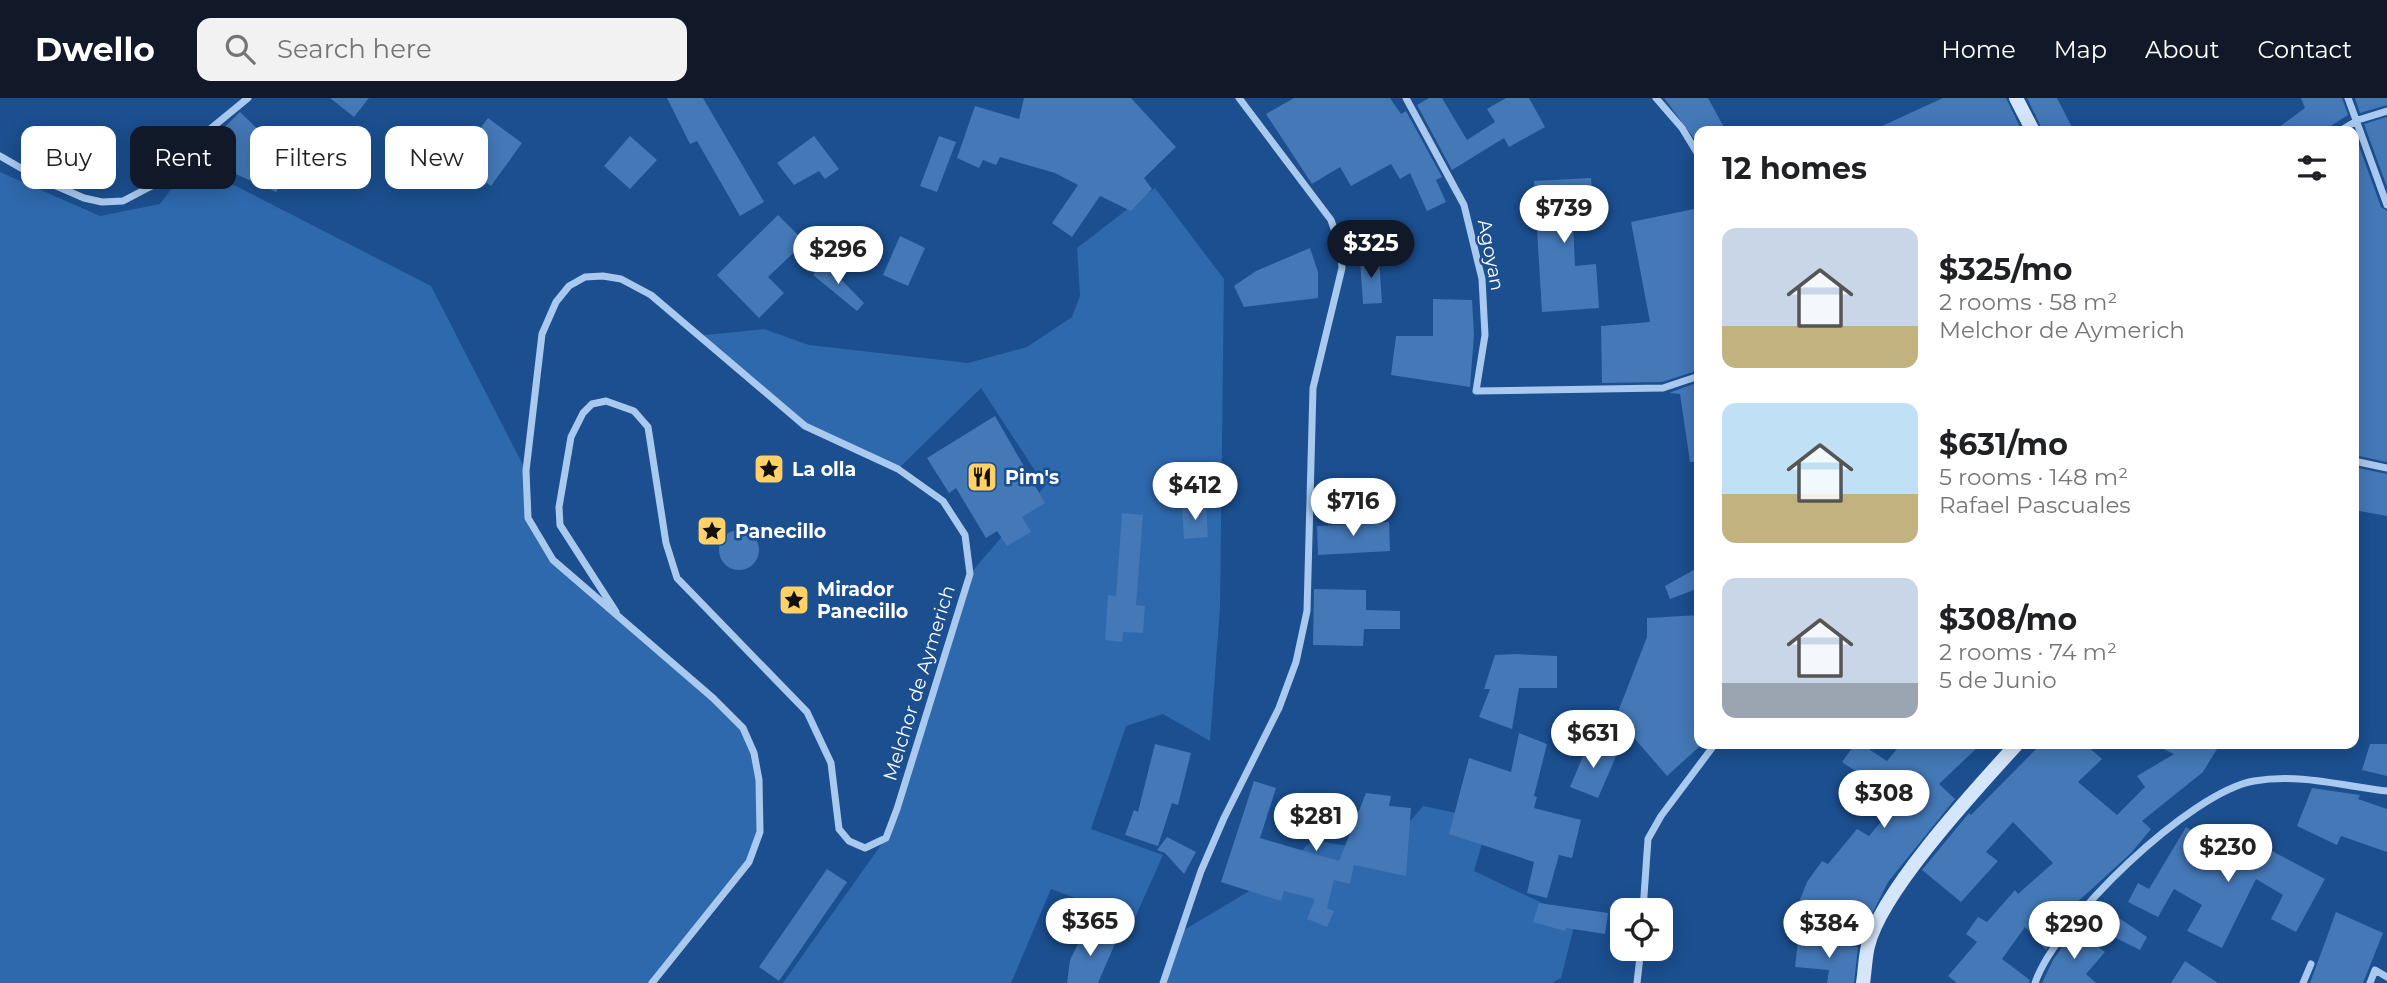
<!DOCTYPE html>
<html lang="en">
<head>
<meta charset="utf-8">
<style>
	body { margin:0; font-family:Montserrat,sans-serif; background:#f2f2f2; color:#202124; height:100vh; display:flex; flex-direction:column; font-size:26px; white-space:nowrap }
	* { box-sizing:border-box; margin:0 }
	p { font-size:23px; color:#757577 }
	.icon { flex:none; width:38px; height:38px; fill:none; stroke:currentColor; stroke-width:2; stroke-linecap:round; stroke-linejoin:round }
	.map { position:relative; flex:1; overflow:hidden }
	.panel { position:absolute; left:1694px; top:28px; width:665px; height:623px; display:flex; flex-direction:column; background:#fff; border-radius:14px; box-shadow:0 4px 18px #0003 }
	.panel>* { flex:none }
	.banner { position:absolute; left:21px; top:28px; width:665px; height:63px; display:flex; gap:14px }
	.tools { position:absolute; left:1610px; top:800px; display:grid; gap:14px }
	.tools a { display:grid; place-items:center; width:63px; height:63px; border-radius:14px; background:#fff; box-shadow:0 4px 18px #0003; font-size:35px }
	.price { position:absolute; translate:-50% -60px; padding:0 16px; border-radius:24px; background:#fff; color:#222; font-size:23px; line-height:46px; filter:drop-shadow(0 2px 4px #0008) }
	.price::after { content:''; position:absolute; left:50%; top:42px; width:21px; height:16px; margin-left:-10px; background:inherit; clip-path:polygon(0 0,100% 0,50% 100%) }
	.price.current { background:#111827; color:#fff }
	ul { padding:0; list-style:none }
	li { display:flex; align-items:center; gap:21px; height:175px; padding:0 28px }
	li span { display:grid; place-items:center; flex:none; width:196px; height:140px; border-radius:14px; color:#555 }
	li>.icon { margin-inline-start:auto }
	span .icon { width:84px; height:84px; fill:#fffc; stroke-width:1 }
	li b { font-size:30px }
	h2 { display:flex; justify-content:space-between; align-items:center; height:84px; padding:0 28px; font-size:30px }
	.tag { padding:0 24px; border-radius:14px; background:#fff; box-shadow:0 4px 18px #0003; font-size:24px; line-height:63px }
	.tag.current { background:#111827; color:#fff }
	header { display:flex; align-items:center; gap:42px; box-sizing:border-box; height:98px; padding:0 35px; background:#111827; color:#fff }
	header strong { font-size:33px }
	nav { display:flex; gap:38px; margin-inline-start:auto; font-size:24px }
	.search { width:490px; height:63px; background:#f2f2f2; display:flex; align-items:center; gap:18px; box-sizing:border-box; padding:0 24px; border-radius:14px; color:#757577; font-size:26px }
	.map>svg:first-child { display:block }
	.green { fill:#2e69ad }
	.building { fill:#4478b7 }
	.lines { fill:none; stroke-linecap:round; stroke-linejoin:round }
	.street { stroke:#a9c9ee; stroke-width:7 }
	.secondary { stroke:#d6e6fa; stroke-width:14 }
	.labels { text-anchor:middle; dominant-baseline:central; stroke-width:5; stroke-linejoin:round; paint-order:stroke }
	.street-label { font-size:19px; fill:#fff; stroke:#1b4f8f }
	.poi-label { font-size:19px; font-weight:bold; fill:#fff; stroke:#1b4f8f; text-anchor:start }
</style>
</head>
<body>
<header>
<strong>Dwello</strong>
<div class="search"><svg class="icon" aria-label="search" viewBox="0 0 24 24"><circle cx="10" cy="10" r="6"/><path d="M15 15l6 6"/></svg>Search here</div>
<nav><a>Home</a><a>Map</a><a>About</a><a>Contact</a></nav>
</header>
<div class="map">
<svg width="2387" height="885" viewBox="0 0 2387 885">
	<rect width="100%" height="100%" fill="#1b4f8f"/>
	<!-- green -->
	<path class="green" d="M191 65 431 188 526 373 528 420 553 462 743 630 759 682 762 721 749 764 652 885H0V74L100 118 160 106Z
		M1155 90 1224 181 1220 510 1210 643 1163 616 1126 628 1091 731 1163 757 1134 822 1051 791 1011 885H783L886 740 970 476 1045 388 981 290 898 371 805 328 697 238 764 231 809 247 968 265 1027 249 1072 219 1080 198 1077 150Z
		M1423 708 1489 722 1474 773 1576 821 1561 880 1552 885H1163L1184 832 1283 773 1312 742 1384 754Z"/>
	<!-- building -->
	<path class="building" d="M330 0H369L354 19Z
		M667 0H703L764 104 740 118 697 43 690 46Z
		M1024 0H1131L1176 49 1144 80 1152 91 1131 113 1100 98 1072 139 1052 125 1078 87 1055 75 1000 59 996 67 983 62 979 70 957 60 975 8 1019 21Z
		M1294 0H1390L1401 16 1406 13 1442 79 1436 82 1446 104 1427 113 1410 75 1400 81 1391 66 1351 88 1340 69 1312 86 1266 16Z
		M1429 0H1442L1467 42 1495 24 1487 11 1506 0H1529L1545 29 1509 49 1504 40 1452 72 1417 7Z
		M1664 0H1708L1726 33H1699V47Z
		M1943 0H2006L2022 33H1871Z
		M2027 0H2057L2074 33H2043Z
		M2301 0H2342L2348 17 2323 33H2274L2305 10Z
		M2355 0H2387V7L2360 15Z
		M240 14 295 67 276 94 195 58Z
		M2387 19V89L2364 26Z
		M488 20 522 45 491 88 456 63Z
		M2354 34 2381 109 2387 113V364L2354 357Z
		M630 38 657 62 630 91 604 68Z
		M814 38 839 71 825 81 819 73 794 87 777 65Z
		M939 38 956 44 937 94 920 88Z
		M1591 80 1594 122 1573 124 1575 168 1596 166 1599 210 1542 214 1534 83Z
		M1699 110V272L1662 284 1602 285 1601 228 1650 224 1631 124Z
		M778 117 805 144 768 179 784 195 759 220 717 177Z
		M900 138 925 150 908 188 883 177Z
		M1310 150 1318 174V200L1244 209 1234 188 1256 173Z
		M1379 159 1382 205 1363 206 1360 160Z
		M824 164 864 205 857 213 813 177Z
		M1433 201 1472 202 1474 237 1470 289 1391 277 1396 238H1433Z
		M1699 284V364H1690L1680 296 1669 295Z
		M995 318 1045 405 1022 419 1031 434 1007 448 997 433 986 440 956 390 949 395 927 360Z
		M2354 369 2387 376V418L2354 412Z
		M1206 408 1208 439 1184 441 1182 409Z
		M1122 415 1143 417 1136 507 1145 508 1143 535 1123 534 1122 544 1105 542 1108 497 1116 498Z
		M1389 424 1390 453 1318 457 1317 428Z
		M719 452a20 20 0 1 1 40 0a20 20 0 1 1-40 0Z
		M1699 469V490L1670 501 1665 488Z
		M1314 491 1366 492V512L1400 513V531H1364L1363 548 1313 547Z
		M1699 517V649L1667 678 1616 619 1647 539V520Z
		M1515 556 1557 558V590H1519L1512 631 1479 619 1490 591H1484L1495 557Z
		M1519 635 1547 646 1534 698 1537 699 1534 710 1581 722 1572 760 1559 757 1547 800 1527 795 1534 764 1449 736 1469 660 1511 674Z
		M1589 644 1617 656 1598 700 1570 689Z
		M1155 646 1191 655 1178 707 1172 705 1158 748 1125 737 1134 712 1138 714Z
		M1855 646H1861L1887 663 1901 646H1981L1939 686 1955 701 1888 784 1862 836 1797 809 1807 784 1822 763 1828 766 1857 731 1869 738 1899 702 1842 664Z
		M2041 646H2085L2102 661 2078 684 2117 717 2145 689 2137 678 2174 656 2153 646H2220L2203 674 2142 723 2151 731 2131 755 2060 820 2065 824 2046 852 2025 829 2002 861 2030 882 2029 885H1957L1948 878 1977 844 1966 836 1978 819 1987 824 2015 792 2018 796 2053 765 2013 724 1986 754 1998 763 1961 804 1922 772 1969 715 1971 717Z
		M2370 646H2387V678L2362 672Z
		M1254 683 1276 690 1260 740 1339 763 1366 695 1391 698 1389 708 1411 710 1406 778 1354 767 1350 786 1334 782 1327 810 1334 813 1327 829 1307 821 1315 801 1284 793 1281 803 1221 784Z
		M2312 690 2360 697 2358 701 2387 711V754L2341 738 2337 747 2297 728Z
		M2186 729 2224 751 2236 734 2325 781 2296 834 2271 821 2283 797 2256 781 2222 850 2187 833 2202 807 2174 791 2158 819 2128 804 2138 785 2149 791Z
		M1167 739 1196 754 1184 776 1165 755 1157 752Z
		M827 771 847 784 779 883 759 869Z
		M1539 805 1608 815 1605 836 1566 830 1565 833 1533 824Z
		M2336 814 2383 835 2363 885H2310Z
		M2119 820 2147 839 2140 852 2110 837Z
		M2075 831 2105 854 2086 876 2096 885H2042L2053 862Z
		M1085 832 1117 841 1098 885H1067L1070 862Z
		M1798 843 1858 849 1854 885H1827L1829 872 1795 869Z
		M2185 863 2218 885H2171Z"/>
	<g class="lines">
		<!-- street -->
		<path class="street" d="M1406 0 1464 107 1482 181 1485 237 1476 293 1663 290 1699 278
			M1656 0 1682 30 1699 58
			M2348 0 2387 107
			M2340 33 2358 22 2387 13
			M0 58 40 81 84 100 102 104 123 103 167 80 187 50 248 0
			M2354 363 2387 370
			M616 514 560 427 559 409 571 339 583 315 592 306 606 303 634 313 648 329 666 445 677 480 807 614 831 665 839 731 849 743 865 750 886 740 897 711 970 476 965 437 943 403 898 371 805 328 651 197 621 181 603 178 585 179 569 188 556 204 542 236 526 373 528 420 553 462 713 600 743 630 754 655 759 682 760 734 749 764 652 885
			M1643 812 1648 741 1661 718 1715 646
			M1163 885 1201 773 1224 720 1279 610 1296 564 1307 513 1313 290 1342 170 1341 151 1331 122 1239 0
			M1637 885 1641 850
			M2035 885C2056 823 2190 694 2254 683 2299 675 2343 688 2387 693
			M2303 885 2311 866
			M2370 885 2375 872 2387 879"/>
		<!-- secondary -->
		<path class="secondary" d="M2016 0 2033 33
			M1863 885C1865 873 1865 860 1868 848 1881 793 1977 690 2017 646"/>
	</g>
	<!-- icons -->
	<defs>
		<g id="sight-square" transform="scale(1.575)"><rect x="-9" y="-9" width="18" height="18" rx="4" fill="#ffd166" stroke="#1b4f8f"/><path d="M0-6L1.8-2.2L6-1.7L2.9 1.2L3.7 5.4L0 3.3L-3.7 5.4L-2.9 1.2L-6-1.7L-1.8-2.2Z" fill="#111"/></g>
		<g id="restaurant-square" transform="scale(1.575)"><rect x="-9" y="-9" width="18" height="18" rx="4" fill="#ffd166" stroke="#1b4f8f"/><path d="M-5-6h1v4h1v-4h1v4h1v-4h1v5L-1.5 .5V6h-2V.5L-5-1ZM5-6V6H3V1.5H1.5Q1.5-4 5-6Z" fill="#111"/></g>
	</defs>
	<g fill-rule="evenodd">
		<use href="#sight-square" x="769" y="371"/>
		<use href="#restaurant-square" x="982" y="379"/>
		<use href="#sight-square" x="712" y="433"/>
		<use href="#sight-square" x="794" y="502"/>
	</g>
	<g class="labels">
		<!-- street labels -->
		<g class="street-label">
			<text transform="translate(1491 157) rotate(79)">Agoyan</text>
			<text transform="translate(919 585) rotate(-73)">Melchor de Aymerich</text>
		</g>
		<!-- poi labels -->
		<g class="poi-label">
			<text x="792" y="371">La olla</text>
			<text x="1005" y="379">Pim's</text>
			<text x="735" y="433">Panecillo</text>
			<text x="817" y="491">Mirador<tspan x="817" dy="22">Panecillo</tspan></text>
		</g>
	</g>
</svg>
<div class="tools">
<a><svg class="icon" aria-label="locate" viewBox="0 0 24 24"><circle cx="12" cy="12" r="6"/><path d="M12 2v4M12 18v4M2 12h4M18 12h4"/></svg></a>
</div>
<b class="price" style="left:1564px;top:147px">$739</b>
<b class="price current" style="left:1371px;top:182px">$325</b>
<b class="price" style="left:838px;top:188px">$296</b>
<b class="price" style="left:1195px;top:424px">$412</b>
<b class="price" style="left:1353px;top:440px">$716</b>
<b class="price" style="left:1593px;top:672px">$631</b>
<b class="price" style="left:1884px;top:732px">$308</b>
<b class="price" style="left:1316px;top:755px">$281</b>
<b class="price" style="left:2228px;top:786px">$230</b>
<b class="price" style="left:1090px;top:860px">$365</b>
<b class="price" style="left:1829px;top:862px">$384</b>
<b class="price" style="left:2074px;top:863px">$290</b>
<div class="banner">
<a class="tag">Buy</a>
<a class="tag current">Rent</a>
<a class="tag">Filters</a>
<a class="tag">New</a>
</div>
<section class="panel">
<h2>12 homes<svg class="icon" aria-label="filters" viewBox="0 0 24 24"><path d="M4 7h16M4 17h16"/><circle cx="9" cy="7" r="2"/><circle cx="15" cy="17" r="2"/></svg></h2>
<ul>
<li><span style="background:linear-gradient(#c9d6e8 70%,#c2b280 0)"><svg class="icon" aria-label="home" viewBox="0 0 24 24"><path d="M3 11l9-7 9 7M6 9v11h12V9"/></svg></span><div><b>$325/mo</b><p>2 rooms · 58 m²</p><p>Melchor de Aymerich</p></div></li>
<li><span style="background:linear-gradient(#bfe0f5 65%,#c2b280 0)"><svg class="icon" aria-label="home" viewBox="0 0 24 24"><path d="M3 11l9-7 9 7M6 9v11h12V9"/></svg></span><div><b>$631/mo</b><p>5 rooms · 148 m²</p><p>Rafael Pascuales</p></div></li>
<li><span style="background:linear-gradient(#c9d6e8 75%,#9aa5b1 0)"><svg class="icon" aria-label="home" viewBox="0 0 24 24"><path d="M3 11l9-7 9 7M6 9v11h12V9"/></svg></span><div><b>$308/mo</b><p>2 rooms · 74 m²</p><p>5 de Junio</p></div></li>
</ul>
</section>
</div>
</body>
</html>
